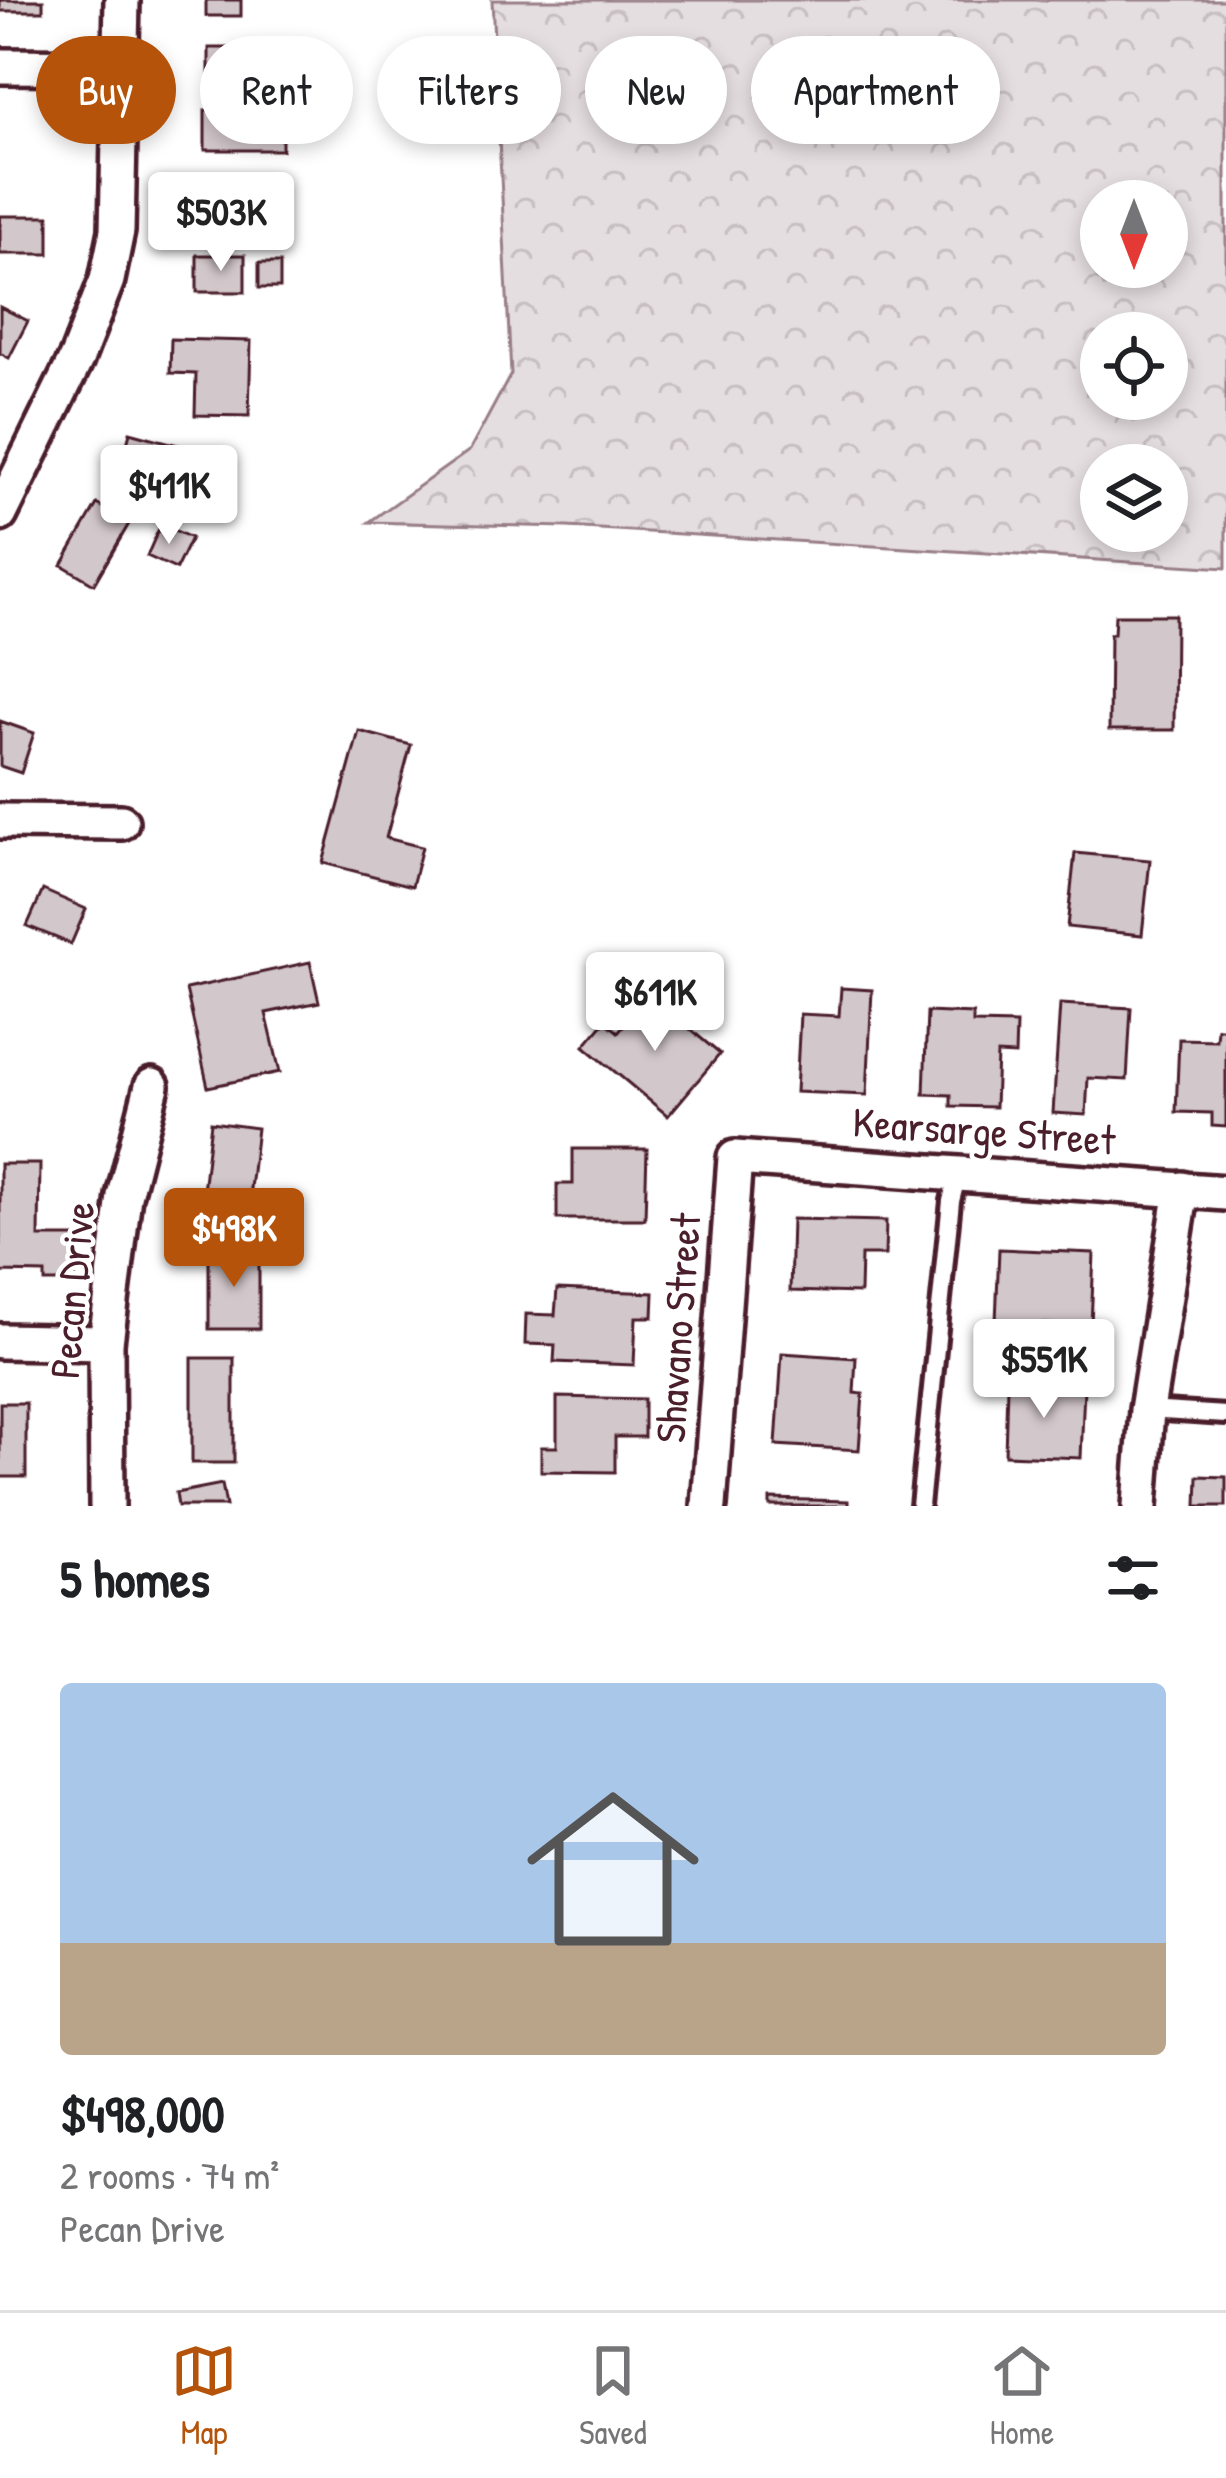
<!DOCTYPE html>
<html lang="en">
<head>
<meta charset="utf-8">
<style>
	body { margin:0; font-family:"Patrick Hand",sans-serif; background:#f2f2f2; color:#202124; height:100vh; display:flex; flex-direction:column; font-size:45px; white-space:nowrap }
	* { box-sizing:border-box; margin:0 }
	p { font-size:39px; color:#757577 }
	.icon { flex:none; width:66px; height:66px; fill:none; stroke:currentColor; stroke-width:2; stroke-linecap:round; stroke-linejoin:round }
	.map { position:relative; height:1506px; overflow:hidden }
	.drawer { display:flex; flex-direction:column; background:#fff; flex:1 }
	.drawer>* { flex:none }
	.hud { position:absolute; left:36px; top:36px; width:1155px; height:108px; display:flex; gap:24px }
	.needle { width:78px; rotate:180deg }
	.controls { position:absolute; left:1080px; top:180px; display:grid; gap:24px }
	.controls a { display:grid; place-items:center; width:108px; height:108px; border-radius:50%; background:#fff; box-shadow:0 6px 18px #0003; font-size:60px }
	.price { position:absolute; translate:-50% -102px; padding:0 27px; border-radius:12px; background:#fff; color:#222; font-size:39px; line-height:78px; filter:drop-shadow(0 3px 6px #0008) }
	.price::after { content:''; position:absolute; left:50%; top:72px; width:36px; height:27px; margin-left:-18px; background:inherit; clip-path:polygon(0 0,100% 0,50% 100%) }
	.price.on { background:#b45309; color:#fff }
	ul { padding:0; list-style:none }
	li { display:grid; align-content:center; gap:24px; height:636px; padding:0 60px }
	li span { display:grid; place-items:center; height:372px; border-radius:12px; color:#555 }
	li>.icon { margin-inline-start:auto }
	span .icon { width:216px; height:216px; fill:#fffc; stroke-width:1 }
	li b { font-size:51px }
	h2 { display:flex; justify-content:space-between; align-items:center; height:144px; padding:0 60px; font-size:51px }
	.pill { padding:0 42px; border-radius:54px; background:#fff; box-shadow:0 6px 18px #0003; font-size:42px; line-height:108px }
	.pill.on { background:#b45309; color:#fff }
	.menu { display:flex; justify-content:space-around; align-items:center; height:168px; border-top:3px solid #e0e0e0; background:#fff; font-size:33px; color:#757577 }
	.menu a { display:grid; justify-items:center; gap:6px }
	.menu .on { color:#b45309 }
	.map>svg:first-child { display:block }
	.forest { fill:url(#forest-crowns); stroke:#987e86; stroke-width:3; fill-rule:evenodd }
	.building { fill:#d2c7cb; stroke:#4a1f2b; stroke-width:3 }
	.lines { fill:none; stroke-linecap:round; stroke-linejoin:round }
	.lane-casing { stroke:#4a1f2b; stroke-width:26 }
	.street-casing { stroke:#4a1f2b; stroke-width:42 }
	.lane { stroke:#fff; stroke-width:16 }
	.street { stroke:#fff; stroke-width:33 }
	.labels { text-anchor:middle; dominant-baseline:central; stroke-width:9; stroke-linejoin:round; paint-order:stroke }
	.street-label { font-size:42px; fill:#4a1f2b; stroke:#fff }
</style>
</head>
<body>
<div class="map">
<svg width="1226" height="1506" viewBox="0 0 1226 1506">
	<defs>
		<pattern id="forest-crowns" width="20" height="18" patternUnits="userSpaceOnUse" patternTransform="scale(3)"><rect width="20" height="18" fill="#e5dee0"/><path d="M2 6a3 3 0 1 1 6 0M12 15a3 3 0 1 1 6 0" fill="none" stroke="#c6bec0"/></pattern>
	</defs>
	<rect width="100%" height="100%" fill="#fff"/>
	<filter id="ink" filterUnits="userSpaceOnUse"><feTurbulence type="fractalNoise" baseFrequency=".00833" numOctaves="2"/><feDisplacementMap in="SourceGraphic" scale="24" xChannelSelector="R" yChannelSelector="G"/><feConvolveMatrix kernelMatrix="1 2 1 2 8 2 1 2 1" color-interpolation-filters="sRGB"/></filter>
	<g filter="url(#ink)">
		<!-- forest -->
		<path class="forest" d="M492 0H1226V568L567 527 369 522 470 450 511 374ZM1101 201H1167V267H1101ZM1101 333H1167V399H1101ZM1101 465H1167V531H1101Z"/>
		<!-- building -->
		<path class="building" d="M0 0H43V11H0Z
			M206 0H241V16H206Z
			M209 48H269V87H209Z
			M205 110H282V150H205Z
			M212 183H280V218H212Z
			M0 216H49V254H0Z
			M197 255H245V292H197Z
			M259 263H280V288H259Z
			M0 307 28 321 9 358 0 353Z
			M171 339 251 341 249 416 195 415 196 374 170 373Z
			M130 432 182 446 170 491 118 477Z
			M97 504 130 522 94 584 62 565Z
			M161 524 191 538 176 569 147 556Z
			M1115 615H1175L1174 730H1109L1110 634H1114Z
			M0 721 34 733 21 773 0 766Z
			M359 731 411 745 386 838 422 847 412 886 323 863Z
			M1075 853 1150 860 1142 935 1067 927Z
			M43 890 86 909 71 944 27 926Z
			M310 962 319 1002 266 1013 280 1072 208 1087 186 989Z
			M841 988 872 990 867 1095 796 1092 800 1014 839 1016Z
			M649 995 720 1054 668 1116 584 1046 605 1021 618 1032Z
			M1060 1004 1131 1008 1127 1080 1088 1078 1086 1115 1053 1113Z
			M927 1012 973 1014V1023L1016 1024 1015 1055 997 1054 995 1107 951 1106V1095L924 1094Z
			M1217 1028H1226V1127L1212 1126V1113L1176 1112 1179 1039 1216 1040Z
			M211 1122 257 1128 245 1232 199 1226Z
			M573 1149H647L645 1219H557V1184H573Z
			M0 1164H40L39 1237H76L75 1282H45V1273L0 1272Z
			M792 1219 886 1221 885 1255H861L860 1293 790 1291Z
			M999 1249 1094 1253 1091 1326 996 1322Z
			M209 1250H259V1329H209Z
			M557 1289 654 1293 653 1317H636L634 1365 554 1362 555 1345 525 1344 526 1314 555 1315Z
			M782 1353 856 1358 854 1393 863 1394 859 1450 776 1445Z
			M192 1358H234V1463H192Z
			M1007 1385 1084 1388 1081 1458 1005 1455Z
			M557 1397 644 1399V1437H615V1472L541 1471V1447H557Z
			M0 1403H26V1477H0Z
			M1198 1476 1226 1477V1506H1197Z
			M222 1484 226 1506H178L176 1493Z
			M770 1499 848 1501V1506H770Z"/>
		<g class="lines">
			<!-- lane casing -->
			<g class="lane-casing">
				<path id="lane" d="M1147 1410 1226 1415
					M920 1506 951 1201 958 1173"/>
			</g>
			<!-- street casing -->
			<g class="street-casing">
				<path id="street" d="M0 66 121 67
					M0 514 77 357 107 280 117 231 122 0
					M0 821 121 822
					M0 1341 106 1343
					M107 1506 106 1343 124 1196 152 1086
					M709 1506 735 1158 1226 1193
					M1140 1506 1147 1410 1182 1189"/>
			</g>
			<!-- lane -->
			<use href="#lane" class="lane"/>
			<!-- street -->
			<use href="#street" class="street"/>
		</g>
	</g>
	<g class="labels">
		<!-- street labels -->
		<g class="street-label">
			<text transform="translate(984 1130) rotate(4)">Kearsarge Street</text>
			<text transform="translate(71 1290) rotate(-85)">Pecan Drive</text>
			<text transform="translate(677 1328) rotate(-86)">Shavano Street</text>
		</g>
	</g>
</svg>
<div class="controls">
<a><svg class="needle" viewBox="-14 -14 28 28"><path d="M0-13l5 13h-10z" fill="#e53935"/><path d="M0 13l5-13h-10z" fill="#757577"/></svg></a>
<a><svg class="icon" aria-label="locate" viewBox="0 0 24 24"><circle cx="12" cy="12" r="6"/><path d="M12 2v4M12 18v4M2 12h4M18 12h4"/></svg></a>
<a><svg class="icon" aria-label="layers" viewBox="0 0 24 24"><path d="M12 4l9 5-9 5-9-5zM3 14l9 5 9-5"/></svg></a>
</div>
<b class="price" style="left:221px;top:274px">$503K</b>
<b class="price" style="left:169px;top:547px">$411K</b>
<b class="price" style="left:655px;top:1054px">$611K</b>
<b class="price on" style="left:234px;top:1290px">$498K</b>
<b class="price" style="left:1044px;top:1421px">$551K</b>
<div class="hud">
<a class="pill on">Buy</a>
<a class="pill">Rent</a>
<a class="pill">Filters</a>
<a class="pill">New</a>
<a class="pill">Apartment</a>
</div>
</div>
<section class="drawer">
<h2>5 homes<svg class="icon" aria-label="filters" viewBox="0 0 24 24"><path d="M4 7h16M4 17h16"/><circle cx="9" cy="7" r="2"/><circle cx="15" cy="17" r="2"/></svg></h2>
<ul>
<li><span style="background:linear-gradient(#a9c7e8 70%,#b9a48a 0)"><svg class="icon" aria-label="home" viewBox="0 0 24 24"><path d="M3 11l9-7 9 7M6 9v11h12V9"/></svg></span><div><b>$498,000</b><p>2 rooms · 74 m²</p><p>Pecan Drive</p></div></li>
</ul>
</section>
<nav class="menu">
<a class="on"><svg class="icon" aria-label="map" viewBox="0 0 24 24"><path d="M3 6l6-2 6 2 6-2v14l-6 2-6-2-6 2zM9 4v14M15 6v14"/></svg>Map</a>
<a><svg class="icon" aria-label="saved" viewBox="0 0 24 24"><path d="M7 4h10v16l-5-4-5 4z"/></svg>Saved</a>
<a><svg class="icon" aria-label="home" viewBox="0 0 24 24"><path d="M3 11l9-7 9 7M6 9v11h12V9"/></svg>Home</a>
</nav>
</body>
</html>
